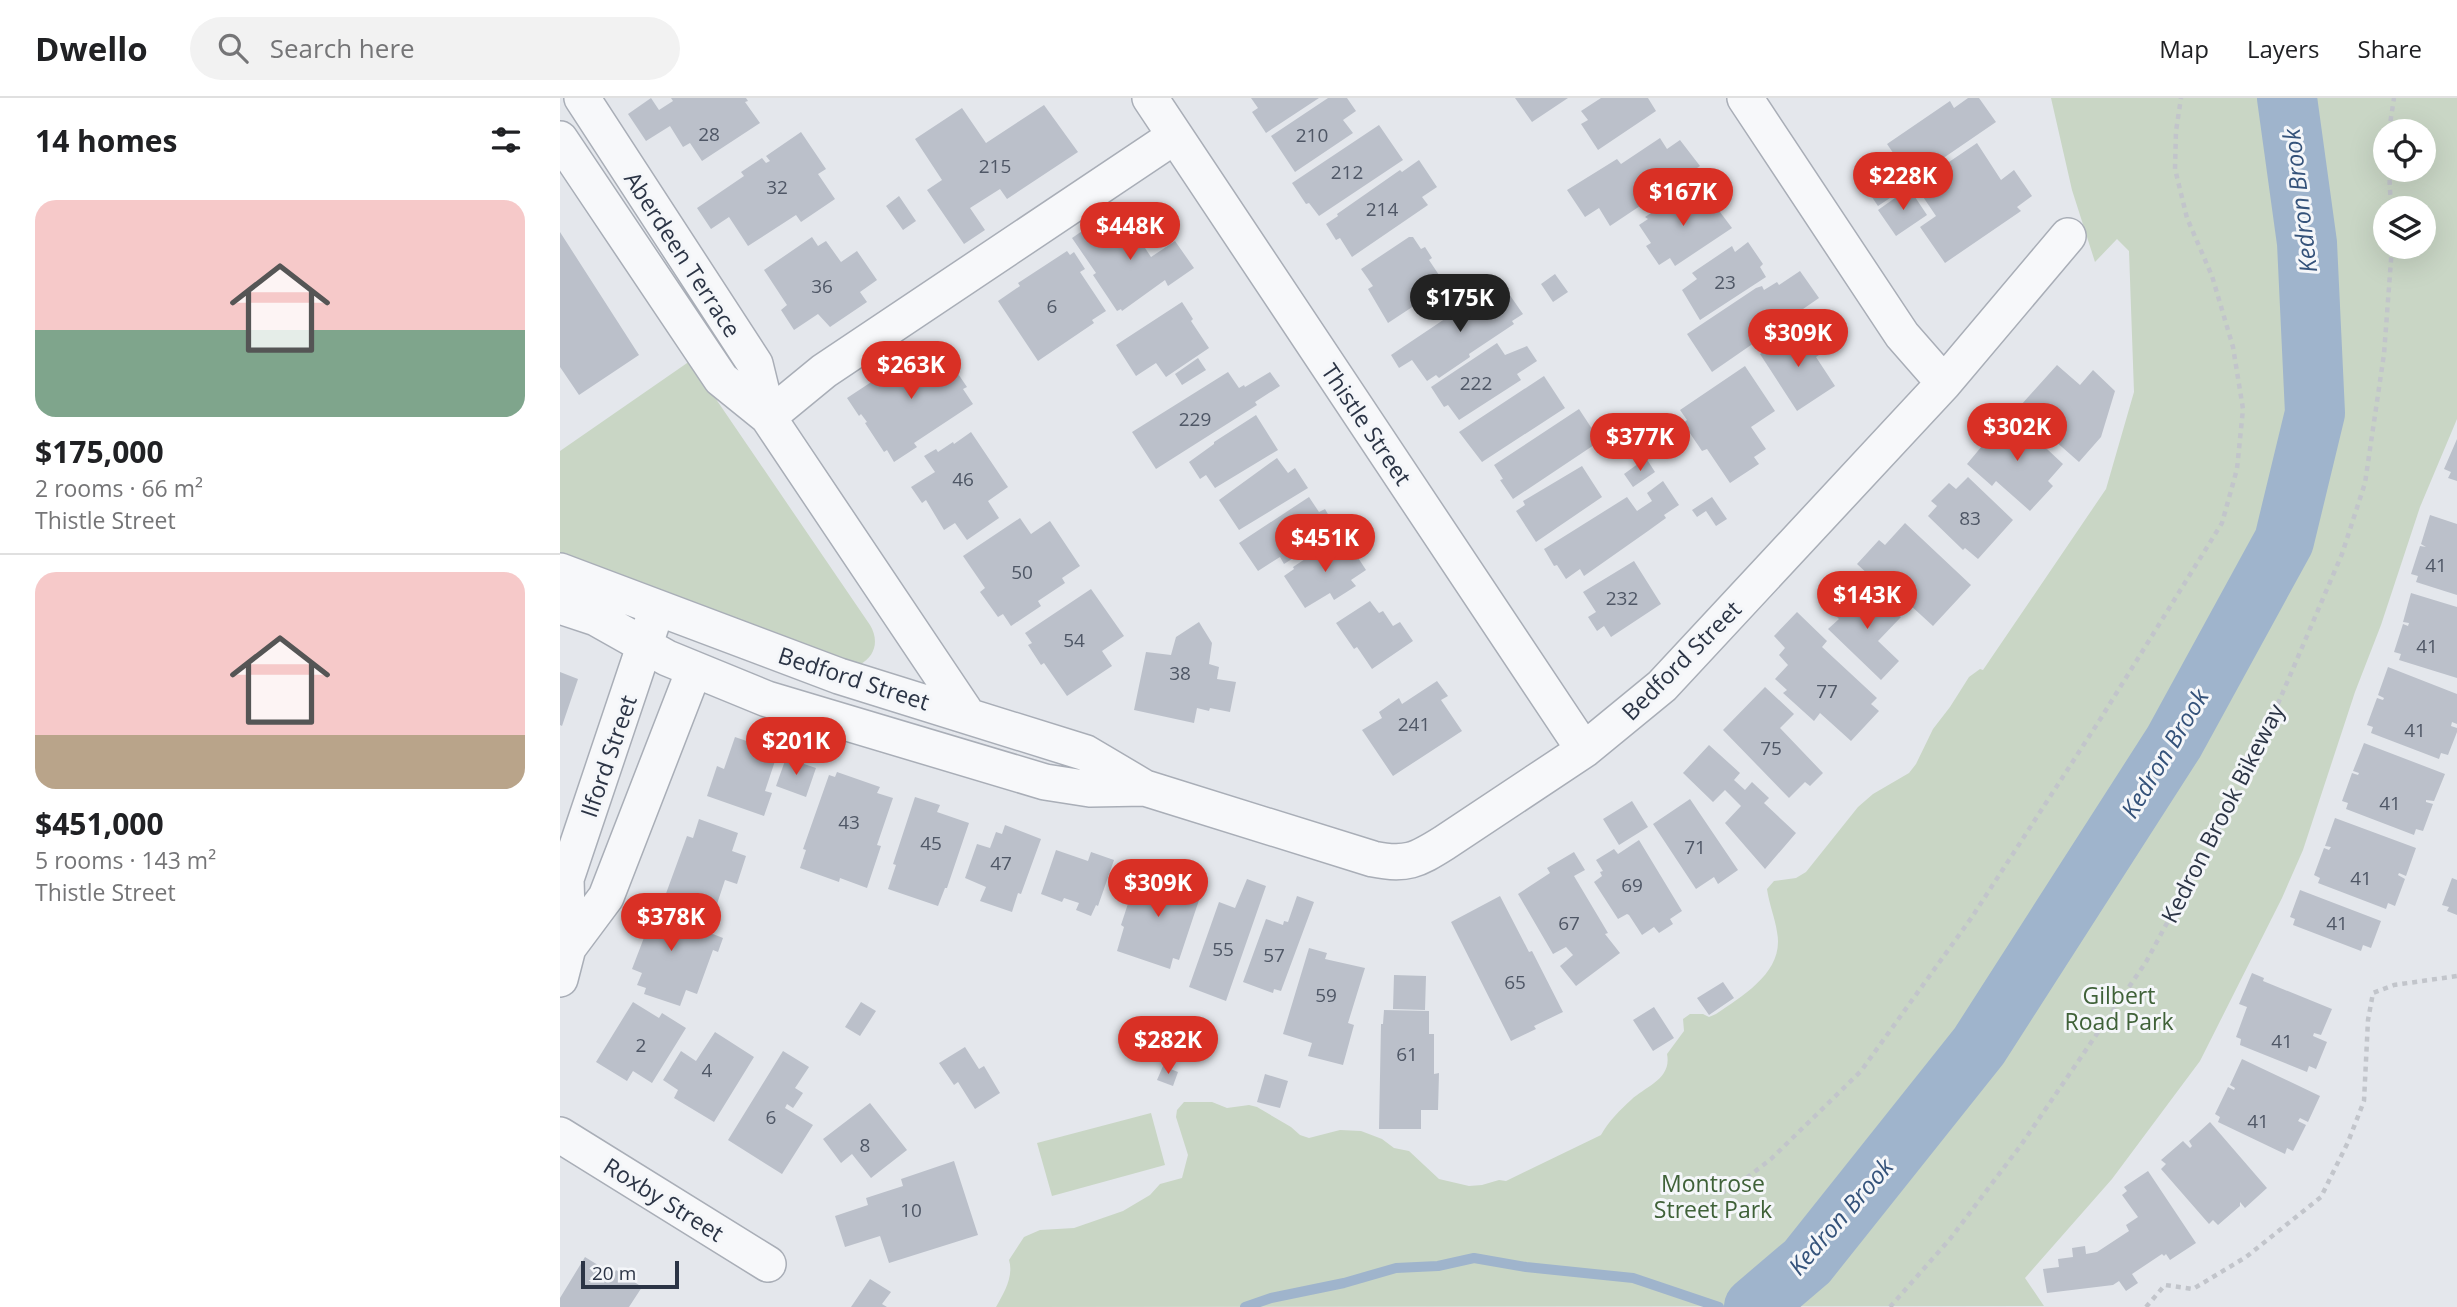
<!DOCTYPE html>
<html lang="en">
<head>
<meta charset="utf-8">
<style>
	body { margin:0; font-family:"Open Sans",sans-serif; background:#f2f2f2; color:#202124; height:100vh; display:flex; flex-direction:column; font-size:26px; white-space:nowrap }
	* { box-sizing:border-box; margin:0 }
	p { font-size:23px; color:#757577 }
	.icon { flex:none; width:38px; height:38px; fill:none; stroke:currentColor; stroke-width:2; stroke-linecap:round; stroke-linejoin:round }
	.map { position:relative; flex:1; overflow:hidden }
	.sheet { display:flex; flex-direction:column; background:#fff; width:560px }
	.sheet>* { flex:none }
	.tools { position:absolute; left:1813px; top:21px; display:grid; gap:14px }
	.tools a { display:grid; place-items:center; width:63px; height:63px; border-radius:50%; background:#fff; box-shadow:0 7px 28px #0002; font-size:35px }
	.scale { position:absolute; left:21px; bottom:18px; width:98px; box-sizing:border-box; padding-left:7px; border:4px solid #2b3445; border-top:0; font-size:19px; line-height:24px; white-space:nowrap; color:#2b3445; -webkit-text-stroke:5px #f4f6f9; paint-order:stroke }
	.price { position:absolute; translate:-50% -60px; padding:0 16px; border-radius:24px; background:#d93025; color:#fff; font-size:23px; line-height:46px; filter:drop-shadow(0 2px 4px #0008) }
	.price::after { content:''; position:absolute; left:50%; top:42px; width:21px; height:16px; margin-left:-10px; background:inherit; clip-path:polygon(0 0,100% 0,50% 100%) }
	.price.on { background:#222; color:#fff }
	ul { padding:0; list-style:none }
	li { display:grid; align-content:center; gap:14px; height:371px; padding:0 35px }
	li+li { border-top:2px solid #e0e0e0 }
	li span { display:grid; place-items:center; height:217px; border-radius:21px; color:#555 }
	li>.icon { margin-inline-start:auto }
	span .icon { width:126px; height:126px; fill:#fffc; stroke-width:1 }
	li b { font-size:30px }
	h2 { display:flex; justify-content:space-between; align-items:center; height:84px; padding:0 35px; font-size:30px }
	header { display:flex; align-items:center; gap:42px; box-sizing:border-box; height:98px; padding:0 35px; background:#fff; border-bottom:2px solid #e0e0e0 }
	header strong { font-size:33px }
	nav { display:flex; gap:38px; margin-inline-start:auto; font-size:24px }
	.search { width:490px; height:63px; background:#f2f2f2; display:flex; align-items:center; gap:18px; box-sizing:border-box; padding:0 24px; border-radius:38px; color:#757577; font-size:26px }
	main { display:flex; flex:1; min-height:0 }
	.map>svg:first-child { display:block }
	.green { fill:#c9d6c5; fill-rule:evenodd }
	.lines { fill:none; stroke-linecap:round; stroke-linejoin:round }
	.stream { stroke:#9fb4cc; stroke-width:10 }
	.river { stroke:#9fb4cc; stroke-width:60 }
	.building { fill:#bbc0ca }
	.minor-casing { stroke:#a9aeb7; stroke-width:38 }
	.path { stroke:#c2c5cb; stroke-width:4.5; stroke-dasharray:5 5; stroke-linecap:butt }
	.minor { stroke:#f7f8fa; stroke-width:35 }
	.labels { text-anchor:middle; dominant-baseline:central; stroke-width:6; stroke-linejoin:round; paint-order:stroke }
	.number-label { font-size:19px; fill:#4f5766 }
	.street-label { font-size:23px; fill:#2b3445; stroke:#f4f6f9 }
	.park-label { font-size:23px; fill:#3f6138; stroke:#f4f6f9 }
	.water-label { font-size:24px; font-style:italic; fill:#34527a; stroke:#f4f6f9 }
</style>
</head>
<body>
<header>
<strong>Dwello</strong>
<div class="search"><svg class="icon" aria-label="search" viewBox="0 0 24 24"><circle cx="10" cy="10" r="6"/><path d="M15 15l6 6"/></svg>Search here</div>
<nav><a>Map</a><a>Layers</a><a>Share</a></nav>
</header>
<main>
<section class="sheet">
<h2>14 homes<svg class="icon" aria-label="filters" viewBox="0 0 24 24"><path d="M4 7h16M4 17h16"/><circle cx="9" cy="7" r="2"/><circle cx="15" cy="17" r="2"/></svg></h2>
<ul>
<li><span style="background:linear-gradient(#f6c9c9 60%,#7fa58c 0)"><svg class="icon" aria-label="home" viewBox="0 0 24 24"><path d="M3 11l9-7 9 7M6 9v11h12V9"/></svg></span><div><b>$175,000</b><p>2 rooms · 66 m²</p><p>Thistle Street</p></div></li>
<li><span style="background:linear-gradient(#f6c9c9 75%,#b9a48a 0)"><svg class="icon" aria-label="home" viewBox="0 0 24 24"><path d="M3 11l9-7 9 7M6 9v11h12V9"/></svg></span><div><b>$451,000</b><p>5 rooms · 143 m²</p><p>Thistle Street</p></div></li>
</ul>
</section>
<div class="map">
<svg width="1897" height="1209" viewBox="0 0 1897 1209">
	<rect width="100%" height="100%" fill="#e4e7ec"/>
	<!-- green -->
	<path class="green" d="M1491 0H1897V321L1860 409 1821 527 1795 594 1743 752 1722 800 1640 963 1552 1081 1465 1180 1484 1208 436 1209C444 1195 454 1178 449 1162L464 1139 480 1132 514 1130 563 1113 590 1097 600 1086 622 1080 628 1057 616 1019 617 1012 624 1004H652L667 1010 689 1007 697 1009 731 1029 740 1037 749 1040 780 1032 801 1033 822 1041 834 1050 849 1053 879 1081 909 1088 922 1087 939 1082 946 1083 1041 1037C1048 1024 1061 1011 1071 1002 1086 988 1112 981 1107 956L1124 933 1123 921 1130 916H1143L1149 919 1156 916C1184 897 1225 873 1217 834 1215 820 1209 806 1207 791L1214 783 1236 780 1246 774 1298 709 1313 696 1349 675 1356 666 1373 631 1390 609 1409 579 1420 571 1423 572 1546 391 1574 294 1569 153 1557 141 1535 164 1512 92ZM1825 33H1864V72H1825ZM1825 110H1864V149H1825Z
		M130 263 310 527C319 542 316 558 299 567L0 460V353Z
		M591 1015 605 1067 492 1098 477 1045Z"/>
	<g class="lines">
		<!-- stream -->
		<path class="stream" d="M685 1209 711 1200 784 1185 836 1170 878 1168 914 1160 966 1169 1073 1180 1159 1209"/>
		<!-- river -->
		<path class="river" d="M1194 1209 1247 1164 1419 948 1614 644 1724 443 1755 315 1747 145 1727 0"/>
	</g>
	<!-- building -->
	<path class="building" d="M91 0 99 12 113 3 111 0H186L188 3 185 4 200 25 142 63 130 45 123 49 110 28 86 43 68 16Z
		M691 0H759L706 35 692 14 698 10Z
		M768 0H787L796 13 783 22 793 35 735 74 711 38Z
		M955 0H1008L972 24Z
		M1041 0H1088L1096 13 1038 52 1021 26 1028 22 1021 13Z
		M1408 0H1419L1436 24 1344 87 1345 90 1318 108 1301 83 1328 64 1331 68 1338 62 1327 46 1390 3 1394 10Z
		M484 7 518 54 447 101 440 91 410 110 425 132 404 146 367 92 382 82 355 41 402 10 426 45Z
		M819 27 843 62 759 118 749 105 746 106 732 85Z
		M241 34 266 71 258 76 275 101 241 124 236 117 188 148 169 119 151 131 137 110 184 78 181 74 202 60 206 65 210 63 206 58Z
		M1100 40 1107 51 1120 42 1140 68 1050 128 1039 110 1025 119 1007 92 1057 61 1061 66Z
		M1417 45 1441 82 1454 72 1472 98 1457 109 1461 113 1385 165 1360 129 1376 118 1355 87Z
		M859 62 877 89 862 99 868 107 792 159 780 140 776 142 766 126 778 118 777 116 840 72 842 74Z
		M1349 90 1367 117 1336 138 1318 112Z
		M1126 92 1134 102 1138 99 1144 106 1151 102 1172 130 1115 168 1110 160 1099 167 1086 148 1091 145 1079 127 1088 121 1085 119Z
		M339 98 356 123 343 132 326 108Z
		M573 115 592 145 585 150 591 159 615 143 634 170 608 188 605 182 562 213 561 211 557 213 533 177 536 175 512 140 528 129 535 140Z
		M0 134 79 257 19 297 0 269Z
		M252 139 258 148 266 143 281 164 297 153 317 182 300 194 307 204 270 229 258 216 234 232 221 212 227 207 204 172Z
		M849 139H853L861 151 865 149 872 160 869 162 879 177 875 180 881 190 828 225 808 191 813 188 801 171Z
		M1188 144 1203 166 1200 169 1206 179 1140 222 1122 192 1137 181 1132 175 1172 148 1175 154Z
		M507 153 510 157 514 154 525 171 520 174 546 213 532 222 534 225 478 263 438 203 460 188 458 185Z
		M1240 173 1259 200 1152 274 1127 236 1196 190 1202 188 1204 192 1217 184 1219 187Z
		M995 176 1008 194 993 204 981 186Z
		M942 186 963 216 952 223 954 226 909 256 910 259 879 280 876 277 867 283 852 262 839 270 831 257 931 190 933 193Z
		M622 204 633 221 631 223 649 250 606 279 596 265 576 278 556 247Z
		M1238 232 1249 246 1254 243 1262 255 1256 259 1275 288 1237 313 1200 256Z
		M372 244 379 254 382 252 407 289 403 291 413 306 354 345 357 349 334 364 327 352 324 354 305 325 307 324 301 316 299 318 287 300Z
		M937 245 945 257 967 248 977 263 957 276 961 282 899 322 888 307 884 309 871 289Z
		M638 260 646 272 622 287 615 276Z
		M1497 267 1520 287 1533 272 1555 293 1541 339 1519 364 1494 342 1496 339 1461 307Z
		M1185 268 1215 313 1191 329 1206 351 1194 359 1199 366 1170 385 1147 351 1142 353 1123 325 1127 322 1120 312Z
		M668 274 679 290 684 287 685 289 710 274 720 288 695 304 697 307 596 371 572 334Z
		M984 278 1005 310 922 364 899 334Z
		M1019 311 1040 343 953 401 940 382 943 381 934 367Z
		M696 317 718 352 655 390 646 377 640 381 629 364 654 346V344Z
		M1447 318 1452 323 1454 320 1503 366 1488 383 1493 388 1470 413 1436 383 1432 388 1407 366Z
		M411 334 448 389 428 403 439 420 407 442 395 425 384 432 366 402 362 405 351 389 375 374 364 358 376 351 378 354 393 344 394 346Z
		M1897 341V383L1888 380 1891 374 1884 371Z
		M717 360 728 375 735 370 748 390 679 432 659 402Z
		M1086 360 1095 374 1073 389 1064 376Z
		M1022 368 1042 399 976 444 956 413 965 407 963 403Z
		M1408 379 1453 422 1418 461 1405 450 1403 452 1368 418 1377 408 1371 403 1389 385 1396 391Z
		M1103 383 1119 407 1104 417 1106 420 1088 433 1024 478 1020 471 1006 481 997 467 994 468 984 451 1067 399 1077 413 1092 403 1087 395Z
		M749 399 759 414 765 411 777 432 724 466 720 459 698 473 679 445Z
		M1152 399 1167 421 1156 428 1146 413 1137 419 1132 412Z
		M1870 417 1897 426V497L1856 484 1858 478 1851 476 1860 448 1866 449 1861 446Z
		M460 420 471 436 490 423 520 468 502 480 505 485 478 503 481 508 451 528 443 516 438 519 420 494 425 490 403 458Z
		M1345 425 1411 487 1373 528 1327 486 1323 490 1297 466 1319 442 1325 447Z
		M774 442 784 457 793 452 806 472 791 482 796 488 774 502 770 495 745 510 724 478 734 471 733 469Z
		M1074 463 1101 506 1051 539 1044 528 1037 533 1028 519 1036 514 1023 494Z
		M1311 490 1341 519 1318 543 1339 563 1321 582 1268 531 1279 521 1274 516 1291 499 1296 505Z
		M531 491 564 538 542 553 552 568 507 598 484 565 481 567 468 547 472 545 465 535Z
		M1851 495 1897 509V580L1839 562 1841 556 1834 554 1843 526 1848 528 1849 525 1843 524Z
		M810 503 819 515 823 513 833 528 840 524 853 543 812 571 797 549 794 551 776 525Z
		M1237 514 1267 543 1262 549 1317 600 1311 606 1319 613 1291 643 1260 615 1254 623 1223 595 1227 592 1215 581 1228 567 1219 557 1225 550 1214 538Z
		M639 524 652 545 649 566 659 569 657 581 676 584 670 614 650 610 649 613 637 610 634 625 574 612 586 554 611 557 616 539Z
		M1828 569 1897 596V626L1892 624 1891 628 1897 630V634L1888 657 1881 655 1879 661 1811 635 1813 629 1807 627 1817 600 1823 602 1824 600 1818 597Z
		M0 574 18 581 2 628 0 627Z
		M877 583 888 598 881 602 902 633 833 678 802 632 822 620 819 614 839 600 842 606Z
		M1205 589 1234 616 1220 630 1263 675 1250 688 1245 684 1229 700 1163 632Z
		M175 639 218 654 205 693 212 695 204 718 147 698 157 668 164 671Z
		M1804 645 1885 676 1874 703 1866 702V704L1873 706 1863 733 1856 731 1854 737 1786 711 1788 705 1782 703 1792 675 1798 677 1799 675 1793 673Z
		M1149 647 1180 675 1174 682 1185 692 1192 684 1209 700 1204 705 1236 735 1205 771 1165 725 1181 708 1165 692 1153 704 1123 675Z
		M226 660 256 670 246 699 216 688Z
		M277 674 320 689 317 695 333 700 317 747 321 748 307 790 280 780 279 784 240 770 246 752 243 751 269 677 275 679Z
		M355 699 380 707 377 714 409 725 387 790H385L378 808 328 791 336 767 333 766Z
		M1130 701 1178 772 1158 786 1154 779 1136 791 1093 726Z
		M1072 703 1088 729 1059 747 1043 721Z
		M1775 720 1856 750 1846 778 1839 775 1838 777 1845 781 1835 808 1828 805 1826 811 1758 785 1760 780 1754 777 1764 750 1769 752 1771 749 1765 748Z
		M139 721 178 735 172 753 186 758 177 786 165 782 156 809 152 807 149 817 104 801 127 738 133 740Z
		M445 727 481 741 461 796 458 795 452 814 420 803 426 789 405 780 417 746 430 750 436 734 442 736Z
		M1079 742 1122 813 1110 821 1113 826 1099 835 1094 829 1082 837 1069 817 1067 816 1058 821 1034 784 1042 778 1040 774 1043 773 1036 762 1054 751 1058 756Z
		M496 752 528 763 531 754 554 762 538 808 536 807 531 818 516 812 519 805 504 800 502 804 481 796Z
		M1014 754 1025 772 1014 778 1048 835 1045 836 1060 855 1016 888 1000 868 1013 857 1006 849 993 856 958 796 990 775 987 770Z
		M579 772 642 793 619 862 613 860 610 871 557 853 564 829 561 827Z
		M1892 780 1897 782V817L1887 813 1889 809 1882 807Z
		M687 781 706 788 666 903 629 889 659 804 675 810Z
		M1740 792 1821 823 1811 850 1803 847 1801 853 1733 827 1735 821 1730 819Z
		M737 798 754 804 721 893 714 891 713 895 683 884 706 821 723 827 724 823 728 824Z
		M940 798 969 854 972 853 1003 914 974 928 976 931 951 943 891 824Z
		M79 802 132 821 130 827 163 840 158 854 153 852 137 896 126 892 120 908 84 896 86 890 77 887 82 875 72 871 85 837 68 831Z
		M749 850 767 855 765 861 805 870 788 925 794 927 783 967 748 958 752 945 723 936Z
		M1692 875 1704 880 1703 883 1772 911 1761 937 1754 935 1753 938 1767 944 1756 971 1749 968 1747 974 1680 947 1681 941 1676 939 1687 909 1679 906Z
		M834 877 866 878 865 912 833 911Z
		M1163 884 1174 900 1149 917 1137 900Z
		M73 904 99 920 102 915 126 930 92 985 73 973 67 983 36 964Z
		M301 904 316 913 300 938 285 929Z
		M1094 909 1114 940 1093 953 1073 922Z
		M824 912 869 913V936H874V976L879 975 878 1012H861V1031H819L821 926H823Z
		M155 934 194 959 154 1024 114 1000 118 992 103 982 121 953 136 963Z
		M405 949 419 971 424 968 440 995 415 1011 398 984 394 987 379 965Z
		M223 953 249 969 235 990 243 995 233 1010 227 1006 225 1010 253 1027 222 1076 168 1042Z
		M1682 961 1760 998 1748 1024 1740 1020 1738 1023 1746 1027 1733 1053 1727 1050 1725 1056 1658 1024 1660 1019 1655 1016 1668 989 1674 992 1675 990 1670 987Z
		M603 968 618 974 613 988 597 982Z
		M705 976 728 983 720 1010 697 1004Z
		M310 1005 347 1052 311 1080 292 1056 281 1065 263 1041Z
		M1650 1024 1707 1090 1685 1110 1680 1104V1108L1658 1127 1653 1122 1649 1126 1601 1071 1606 1066 1601 1062 1623 1043 1630 1050 1632 1048 1629 1043Z
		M394 1063 418 1137 329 1165 320 1138 285 1149 275 1118 308 1107 306 1100 343 1088 341 1081Z
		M1588 1073 1636 1145 1610 1162 1606 1156 1604 1158 1602 1156 1572 1176 1578 1185 1566 1193 1559 1183 1553 1187 1487 1195 1483 1171 1499 1169 1498 1161 1513 1159 1512 1150 1525 1148 1526 1156 1537 1154 1569 1133 1566 1127 1578 1119 1562 1097 1567 1093 1564 1089Z
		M25 1159 54 1177 56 1172 82 1189 69 1209H0V1200Z
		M310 1181 331 1194 322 1206 327 1209H291Z"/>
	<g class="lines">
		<!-- minor casing -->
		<g class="minor-casing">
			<path id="minor" d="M22 0 195 266 208 319
				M590 0 1024 652
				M1185 0 1342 237 1384 285
				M0 41 161 281 208 319 407 616
				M208 319 264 273 615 38
				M0 473 279 578 526 655 585 690 813 761C846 768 857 762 884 745L1024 652 1102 588 1384 285 1508 138
				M0 508 36 520 107 560 207 601 485 684 530 691 585 690
				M8 850 46 799 134 572
				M0 881 8 850 6 781 92 525
				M0 1037 208 1166"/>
		</g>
		<!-- path -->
		<path class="path" d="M1829 33 1834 0
			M1829 72 1831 110
			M1161 1095 1180 1085 1211 1061 1301 973 1412 819 1541 620 1662 425 1677 371 1683 311 1673 249 1652 178 1627 120 1615 71 1616 33 1621 0
			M1330 1209 1390 1141 1461 1047 1586 864 1690 671 1782 456 1805 385 1824 256 1832 149
			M1586 1209 1605 1187 1633 1191 1686 1159 1761 1099 1788 1044 1804 1003 1808 922 1813 895 1834 887 1897 878"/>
		<!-- minor -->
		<use href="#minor" class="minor"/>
	</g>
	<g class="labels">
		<!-- number labels -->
		<g class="number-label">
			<text x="149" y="36">28</text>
			<text x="752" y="37">210</text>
			<text x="435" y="68">215</text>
			<text x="787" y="74">212</text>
			<text x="217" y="89">32</text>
			<text x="822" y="111">214</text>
			<text x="1165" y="184">23</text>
			<text x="262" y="188">36</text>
			<text x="492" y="208">6</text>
			<text x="916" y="285">222</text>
			<text x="635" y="321">229</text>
			<text x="403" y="381">46</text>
			<text x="1410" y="420">83</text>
			<text x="1876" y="467">41</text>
			<text x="462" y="474">50</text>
			<text x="1062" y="500">232</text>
			<text x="514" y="542">54</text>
			<text x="1867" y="548">41</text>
			<text x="620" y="575">38</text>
			<text x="1267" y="593">77</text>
			<text x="854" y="626">241</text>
			<text x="1855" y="632">41</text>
			<text x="1211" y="650">75</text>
			<text x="1830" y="705">41</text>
			<text x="289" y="724">43</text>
			<text x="371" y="745">45</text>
			<text x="1135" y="749">71</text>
			<text x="441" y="765">47</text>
			<text x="1801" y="780">41</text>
			<text x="1072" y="787">69</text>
			<text x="1009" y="825">67</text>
			<text x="1777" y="825">41</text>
			<text x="663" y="851">55</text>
			<text x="714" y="857">57</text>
			<text x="955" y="884">65</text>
			<text x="766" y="897">59</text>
			<text x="1722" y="943">41</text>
			<text x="81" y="947">2</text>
			<text x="847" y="956">61</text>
			<text x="147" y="972">4</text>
			<text x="211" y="1019">6</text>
			<text x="1698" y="1023">41</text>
			<text x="305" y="1047">8</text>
			<text x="351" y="1112">10</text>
		</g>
		<!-- street labels -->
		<g class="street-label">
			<text transform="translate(123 156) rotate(57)">Aberdeen Terrace</text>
			<text transform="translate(807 326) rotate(56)">Thistle Street</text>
			<text transform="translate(1121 562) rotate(-45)">Bedford Street</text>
			<text transform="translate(294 580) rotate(18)">Bedford Street</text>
			<text transform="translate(48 658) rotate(-71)">Ilford Street</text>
			<text transform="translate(1662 715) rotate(-63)">Kedron Brook Bikeway</text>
			<text transform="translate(104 1101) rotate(32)">Roxby Street</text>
		</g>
		<!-- park labels -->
		<g class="park-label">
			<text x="1559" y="897">Gilbert<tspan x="1559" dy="26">Road Park</tspan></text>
			<text x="1153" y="1085">Montrose<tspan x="1153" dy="26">Street Park</tspan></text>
		</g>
		<!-- water labels -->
		<g class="water-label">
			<text transform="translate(1739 103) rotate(-97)">Kedron Brook</text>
			<text transform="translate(1604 655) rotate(-59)">Kedron Brook</text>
			<text transform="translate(1280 1118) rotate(-49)">Kedron Brook</text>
		</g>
	</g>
</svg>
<div class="tools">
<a><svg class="icon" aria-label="locate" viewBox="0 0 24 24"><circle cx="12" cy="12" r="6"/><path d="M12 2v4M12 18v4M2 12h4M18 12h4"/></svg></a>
<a><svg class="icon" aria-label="layers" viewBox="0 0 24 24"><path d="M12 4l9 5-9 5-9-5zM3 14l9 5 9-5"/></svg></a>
</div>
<div class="scale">20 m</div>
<b class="price" style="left:1343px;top:114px">$228K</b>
<b class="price" style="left:1123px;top:130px">$167K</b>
<b class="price" style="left:570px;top:164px">$448K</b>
<b class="price on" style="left:900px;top:236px">$175K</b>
<b class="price" style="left:1238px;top:271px">$309K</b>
<b class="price" style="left:351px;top:303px">$263K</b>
<b class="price" style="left:1457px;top:365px">$302K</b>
<b class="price" style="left:1080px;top:375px">$377K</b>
<b class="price" style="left:765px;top:476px">$451K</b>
<b class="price" style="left:1307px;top:533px">$143K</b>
<b class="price" style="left:236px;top:679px">$201K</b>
<b class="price" style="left:598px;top:821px">$309K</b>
<b class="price" style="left:111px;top:855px">$378K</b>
<b class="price" style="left:608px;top:978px">$282K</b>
</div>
</main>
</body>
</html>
